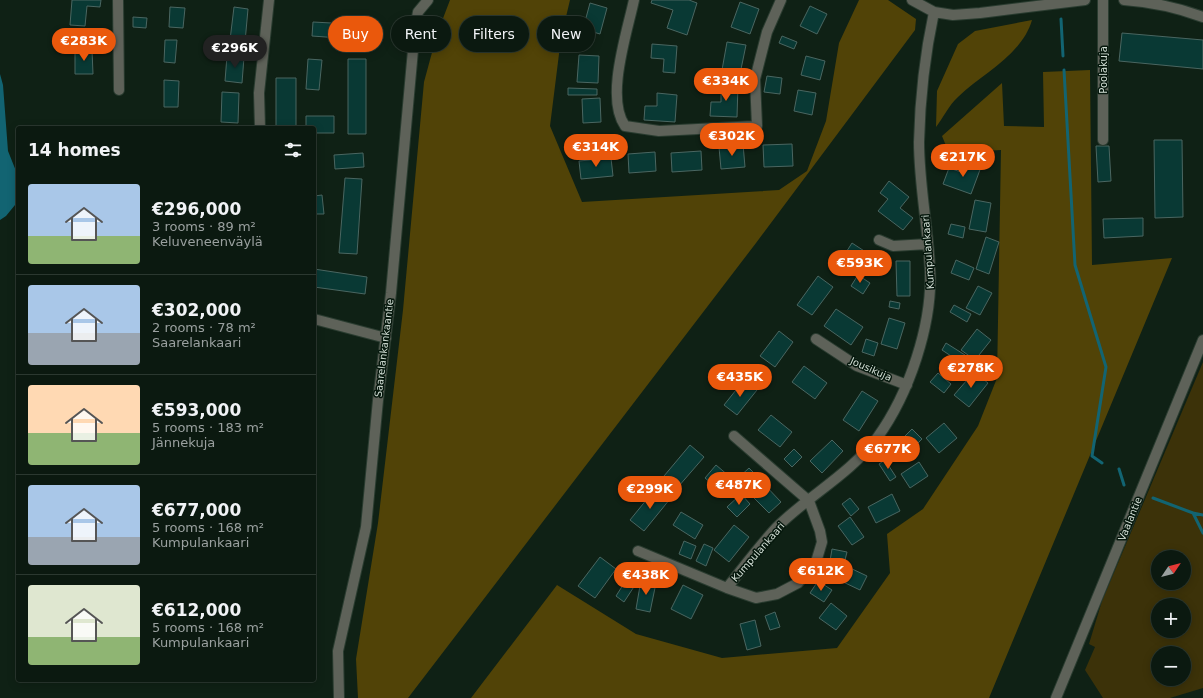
<!DOCTYPE html>
<html lang="en">
<head>
<meta charset="utf-8">
<style>
	body { margin:0; font-family:"DejaVu Sans",sans-serif; background:#19261e; color:#f1f3f6; height:100vh; display:flex; flex-direction:column; font-size:15px; white-space:nowrap }
	* { box-sizing:border-box; margin:0 }
	p { font-size:13px; color:#9aa09f }
	.icon { flex:none; width:22px; height:22px; fill:none; stroke:currentColor; stroke-width:2; stroke-linecap:round; stroke-linejoin:round }
	.map { position:relative; flex:1; overflow:hidden }
	.sheet { position:absolute; left:16px; top:126px; width:300px; height:556px; display:flex; flex-direction:column; background:#0b1910; border-radius:4px; box-shadow:0 2px 10px #0003,0 0 0 1px #2b3830 }
	.sheet>* { flex:none }
	.banner { position:absolute; left:328px; top:16px; width:380px; height:36px; display:flex; gap:8px }
	.needle { width:26px; rotate:55deg }
	.tools { position:absolute; left:1151px; top:550px; display:grid; gap:8px }
	.tools a { display:grid; place-items:center; width:40px; height:40px; border-radius:50%; background:#0b1910; box-shadow:0 2px 10px #0003,0 0 0 1px #2b3830; font-size:20px }
	.price { position:absolute; translate:-50% -34px; padding:0 9px; border-radius:14px; background:#ea580c; color:#fff; font-size:13px; line-height:26px; filter:drop-shadow(0 1px 2px #0008) }
	.price::after { content:''; position:absolute; left:50%; top:24px; width:12px; height:9px; margin-left:-6px; background:inherit; clip-path:polygon(0 0,100% 0,50% 100%) }
	.price.selected { background:#222; color:#fff }
	ul { padding:0; list-style:none }
	li { display:flex; align-items:center; gap:12px; height:100px; padding:0 12px }
	li+li { border-top:1px solid #2b3830 }
	li span { display:grid; place-items:center; flex:none; width:112px; height:80px; border-radius:4px; color:#555 }
	li>.icon { margin-inline-start:auto }
	span .icon { width:48px; height:48px; fill:#fffc; stroke-width:1 }
	li b { font-size:17px }
	h2 { display:flex; justify-content:space-between; align-items:center; height:48px; padding:0 12px; font-size:17px }
	.tag { padding:0 14px; border-radius:18px; background:#0b1910; box-shadow:0 2px 10px #0003,0 0 0 1px #2b3830; font-size:14px; line-height:36px }
	.tag.selected { background:#ea580c; color:#fff }
	.map>svg:first-child { display:block }
	.green { fill:#3c3209; fill-rule:evenodd }
	.forest { fill:#514307 }
	.water { fill:#126472 }
	.lines { fill:none; stroke-linecap:round; stroke-linejoin:round }
	.stream { stroke:#126472; stroke-width:3 }
	.building { fill:#093934; stroke:#4a6661 }
	.minor-casing { stroke:#2a3c30; stroke-width:12 }
	.minor { stroke:#5e6259; stroke-width:10 }
	.labels { text-anchor:middle; dominant-baseline:central; stroke-width:3; stroke-linejoin:round; paint-order:stroke }
	.street-label { font-size:10px; fill:#d3dfd6; stroke:#06180d }
</style>
</head>
<body>
<div class="map">
<svg width="1203" height="698" viewBox="0 0 1203 698">
	<rect width="100%" height="100%" fill="#0f2115"/>
	<!-- green -->
	<path class="green" d="M1203 362V688L1170 698H1103L1085 670 1095 647 1089 644 1102 601ZM1158 557H1184V583H1158ZM1158 605H1184V631H1158ZM1158 653H1184V679H1158Z"/>
	<!-- forest -->
	<path class="forest" d="M450 0H570L561 38 550 126 582 202 779 190 807 171 826 121 839 43 859 0H888L916 19 915 30 756 243 408 698H358L356 659 378 523 403 310 424 82 437 34Z
		M1032 20C1022 55 983 73 958 97 949 105 943 118 936 127L937 91 958 44 975 31Z
		M1090 70 1092 265 1172 258 989 698H471L557 585 636 634 722 658 837 648 890 573 887 534 923 509 978 426 997 378 1001 150 949 153 942 136 1002 83 1004 126 1044 127 1043 72Z"/>
	<!-- water -->
	<path class="water" d="M0 74 3 85 8 151 18 176V197L15 205 6 216 0 220Z"/>
	<g class="lines">
		<!-- stream -->
		<path class="stream" d="M1061 19 1063 56
			M1064 70 1075 265 1106 367 1092 456 1102 463
			M1119 469 1124 485
			M1153 498 1193 513 1203 533
			M1193 513 1203 515"/>
	</g>
	<!-- building -->
	<path class="building" d="M72 0H101L100 7 87 6 85 26 70 25Z
		M652 0H689L697 3 687 35 667 28 673 10 651 3Z
		M740 2 759 9 750 34 731 27Z
		M590 3 607 8 600 34 583 29Z
		M810 6 827 14 817 34 800 26Z
		M170 7 185 8 183 28 169 27Z
		M234 7 248 9 245 42 230 40Z
		M133 17 147 18 146 28 133 27Z
		M313 22 368 25 367 40 312 36Z
		M1122 33 1203 40V69L1119 61Z
		M782 36 797 42 794 49 779 43Z
		M165 40H177L175 63 164 62Z
		M727 42 746 45 740 74 722 70Z
		M652 44 677 46 675 73 663 72 664 59 651 58Z
		M75 50H92L93 74H75Z
		M579 55 599 56 598 83 577 82Z
		M227 56 244 57 242 83 225 81Z
		M806 56 825 61 820 80 801 75Z
		M308 59 322 60 319 90 306 89Z
		M348 59H366V134H348Z
		M767 76 782 78 780 94 764 92Z
		M276 78H296V128H276Z
		M164 80 179 81 178 107H164Z
		M721 84 738 85 737 117 710 116 711 102H721Z
		M568 88 597 89V95H568Z
		M798 90 816 93 812 115 794 111Z
		M222 92 239 93 238 123 221 122Z
		M657 93 677 95 675 122 644 120 645 106H657Z
		M600 98 601 122 583 123 582 99Z
		M306 116H334V133H314V128H306Z
		M1154 140H1182L1183 217 1155 218Z
		M743 144 745 167 721 169 719 147Z
		M792 144 793 166 764 167 763 145Z
		M1096 146H1109L1111 181 1098 182Z
		M701 151 702 170 672 172 671 153Z
		M655 152 656 171 629 173 628 154Z
		M363 153 364 167 335 169 334 155Z
		M611 158 613 176 581 179 579 161Z
		M966 161 981 167 971 194 943 184 949 168 961 172Z
		M345 178 362 179 357 254 339 253Z
		M889 181 909 197 900 208 913 218 903 230 878 211 888 199 880 193Z
		M322 195 324 214H314V196Z
		M975 200 991 203 986 232 969 229Z
		M1143 218V236L1104 238 1103 219Z
		M951 224 965 227 963 238 948 234Z
		M986 237 999 242 989 274 976 269Z
		M852 243 878 260 868 274 843 257Z
		M956 260 974 268 969 280 951 273Z
		M896 261H910V296H897Z
		M314 269 367 277 365 294 314 287Z
		M858 275 870 283 863 294 851 286Z
		M818 276 833 287 812 315 797 305Z
		M978 286 992 293 980 315 966 308Z
		M890 301 900 303 899 309 889 307Z
		M954 305 971 314 967 322 950 312Z
		M836 309 863 327 851 345 824 326Z
		M889 318 905 323 897 349 881 344Z
		M977 329 991 340 975 360 961 350Z
		M779 331 793 342 775 367 760 356Z
		M866 339 878 343 874 356 862 352Z
		M946 343 965 355 960 362 942 350Z
		M804 366 827 383 815 399 792 382Z
		M974 372 988 383 969 407 954 395Z
		M938 373 951 384 944 393 930 382Z
		M744 380 757 390 737 415 724 405Z
		M862 391 878 401 859 431 843 420Z
		M771 415 792 432 780 447 758 430Z
		M944 423 957 438 939 453 926 438Z
		M912 429 922 439 915 446 905 436Z
		M832 440 843 451 822 473 810 461Z
		M690 445 704 457 678 487 664 476Z
		M794 449 802 457 792 467 784 459Z
		M885 460 896 477 890 481 879 464Z
		M919 462 928 476 910 488 901 474Z
		M716 465 736 482 726 495 705 478Z
		M749 468 757 476 745 488 737 479Z
		M763 483 781 502 769 513 751 495Z
		M656 488 670 499 644 531 630 520Z
		M741 494 750 504 737 517 727 507Z
		M892 494 900 511 876 523 868 507Z
		M850 498 859 509 851 516 842 504Z
		M681 512 703 525 695 539 673 525Z
		M850 517 864 537 852 545 838 526Z
		M734 525 749 537 729 562 714 550Z
		M684 541 696 546 691 559 679 554Z
		M704 544 713 548 706 566 696 561Z
		M832 549 847 552 844 564 830 561Z
		M600 557 616 569 595 598 578 586Z
		M848 567 867 576 860 590 841 581Z
		M630 574 639 579 624 602 616 596Z
		M641 580 656 583 650 612 636 609Z
		M818 581 832 590 824 602 810 593Z
		M683 585 703 595 691 619 671 609Z
		M831 603 847 616 836 630 819 618Z
		M775 612 780 627 770 630 765 616Z
		M755 620 761 646 747 650 740 624Z"/>
	<g class="lines">
		<!-- minor casing -->
		<g class="minor-casing">
			<path id="minor" d="M118 0 119 90
				M634 0C627 33 605 98 625 126L659 131 757 126 755 79 767 32 781 0
				M912 0 934 12 953 15 980 13 1085 0
				M1124 0C1152 2 1176 7 1203 17
				M260 128 259 93 269 0
				M1103 140V0
				M879 240 893 246 928 244
				M314 319 386 338
				M816 339 857 366 907 385
				M638 551 727 588C743 568 759 546 777 527 808 496 850 474 877 438 909 394 933 324 930 269 928 227 919 184 919 142 920 98 925 54 934 12
				M727 588 756 598 777 594 798 583 816 562 822 542 820 531 809 501 734 436
				M339 698 338 651 366 527 378 400 391 293 415 28 418 12 428 0
				M1056 698 1203 340"/>
		</g>
		<!-- minor -->
		<use href="#minor" class="minor"/>
	</g>
	<g class="labels">
		<!-- street labels -->
		<g class="street-label">
			<text transform="translate(1103 70) rotate(-90)">Poolakuja</text>
			<text transform="translate(928 252) rotate(-94)">Kumpulankaari</text>
			<text transform="translate(384 348) rotate(-83)">Saarelankankaantie</text>
			<text transform="translate(871 369) rotate(24)">Jousikuja</text>
			<text transform="translate(1130 519) rotate(-68)">Vaalantie</text>
			<text transform="translate(758 552) rotate(-49)">Kumpulankaari</text>
		</g>
	</g>
</svg>
<div class="tools">
<a><svg class="needle" viewBox="-14 -14 28 28"><path d="M0-13l5 13h-10z" fill="#e53935"/><path d="M0 13l5-13h-10z" fill="#9aa09f"/></svg></a>
<a>+</a>
<a>−</a>
</div>
<b class="price" style="left:84px;top:62px">€283K</b>
<b class="price selected" style="left:235px;top:69px">€296K</b>
<b class="price" style="left:726px;top:102px">€334K</b>
<b class="price" style="left:732px;top:157px">€302K</b>
<b class="price" style="left:596px;top:168px">€314K</b>
<b class="price" style="left:963px;top:178px">€217K</b>
<b class="price" style="left:860px;top:284px">€593K</b>
<b class="price" style="left:971px;top:389px">€278K</b>
<b class="price" style="left:740px;top:398px">€435K</b>
<b class="price" style="left:888px;top:470px">€677K</b>
<b class="price" style="left:739px;top:506px">€487K</b>
<b class="price" style="left:650px;top:510px">€299K</b>
<b class="price" style="left:821px;top:592px">€612K</b>
<b class="price" style="left:646px;top:596px">€438K</b>
<div class="banner">
<a class="tag selected">Buy</a>
<a class="tag">Rent</a>
<a class="tag">Filters</a>
<a class="tag">New</a>
</div>
<section class="sheet">
<h2>14 homes<svg class="icon" aria-label="filters" viewBox="0 0 24 24"><path d="M4 7h16M4 17h16"/><circle cx="9" cy="7" r="2"/><circle cx="15" cy="17" r="2"/></svg></h2>
<ul>
<li><span style="background:linear-gradient(#a9c7e8 65%,#8fb573 0)"><svg class="icon" aria-label="home" viewBox="0 0 24 24"><path d="M3 11l9-7 9 7M6 9v11h12V9"/></svg></span><div><b>€296,000</b><p>3 rooms · 89 m²</p><p>Keluveneenväylä</p></div></li>
<li><span style="background:linear-gradient(#a9c7e8 60%,#9aa5b1 0)"><svg class="icon" aria-label="home" viewBox="0 0 24 24"><path d="M3 11l9-7 9 7M6 9v11h12V9"/></svg></span><div><b>€302,000</b><p>2 rooms · 78 m²</p><p>Saarelankaari</p></div></li>
<li><span style="background:linear-gradient(#ffd9b3 60%,#8fb573 0)"><svg class="icon" aria-label="home" viewBox="0 0 24 24"><path d="M3 11l9-7 9 7M6 9v11h12V9"/></svg></span><div><b>€593,000</b><p>5 rooms · 183 m²</p><p>Jännekuja</p></div></li>
<li><span style="background:linear-gradient(#a9c7e8 65%,#9aa5b1 0)"><svg class="icon" aria-label="home" viewBox="0 0 24 24"><path d="M3 11l9-7 9 7M6 9v11h12V9"/></svg></span><div><b>€677,000</b><p>5 rooms · 168 m²</p><p>Kumpulankaari</p></div></li>
<li><span style="background:linear-gradient(#dfe7d0 65%,#8fb573 0)"><svg class="icon" aria-label="home" viewBox="0 0 24 24"><path d="M3 11l9-7 9 7M6 9v11h12V9"/></svg></span><div><b>€612,000</b><p>5 rooms · 168 m²</p><p>Kumpulankaari</p></div></li>
</ul>
</section>
</div>
</body>
</html>
